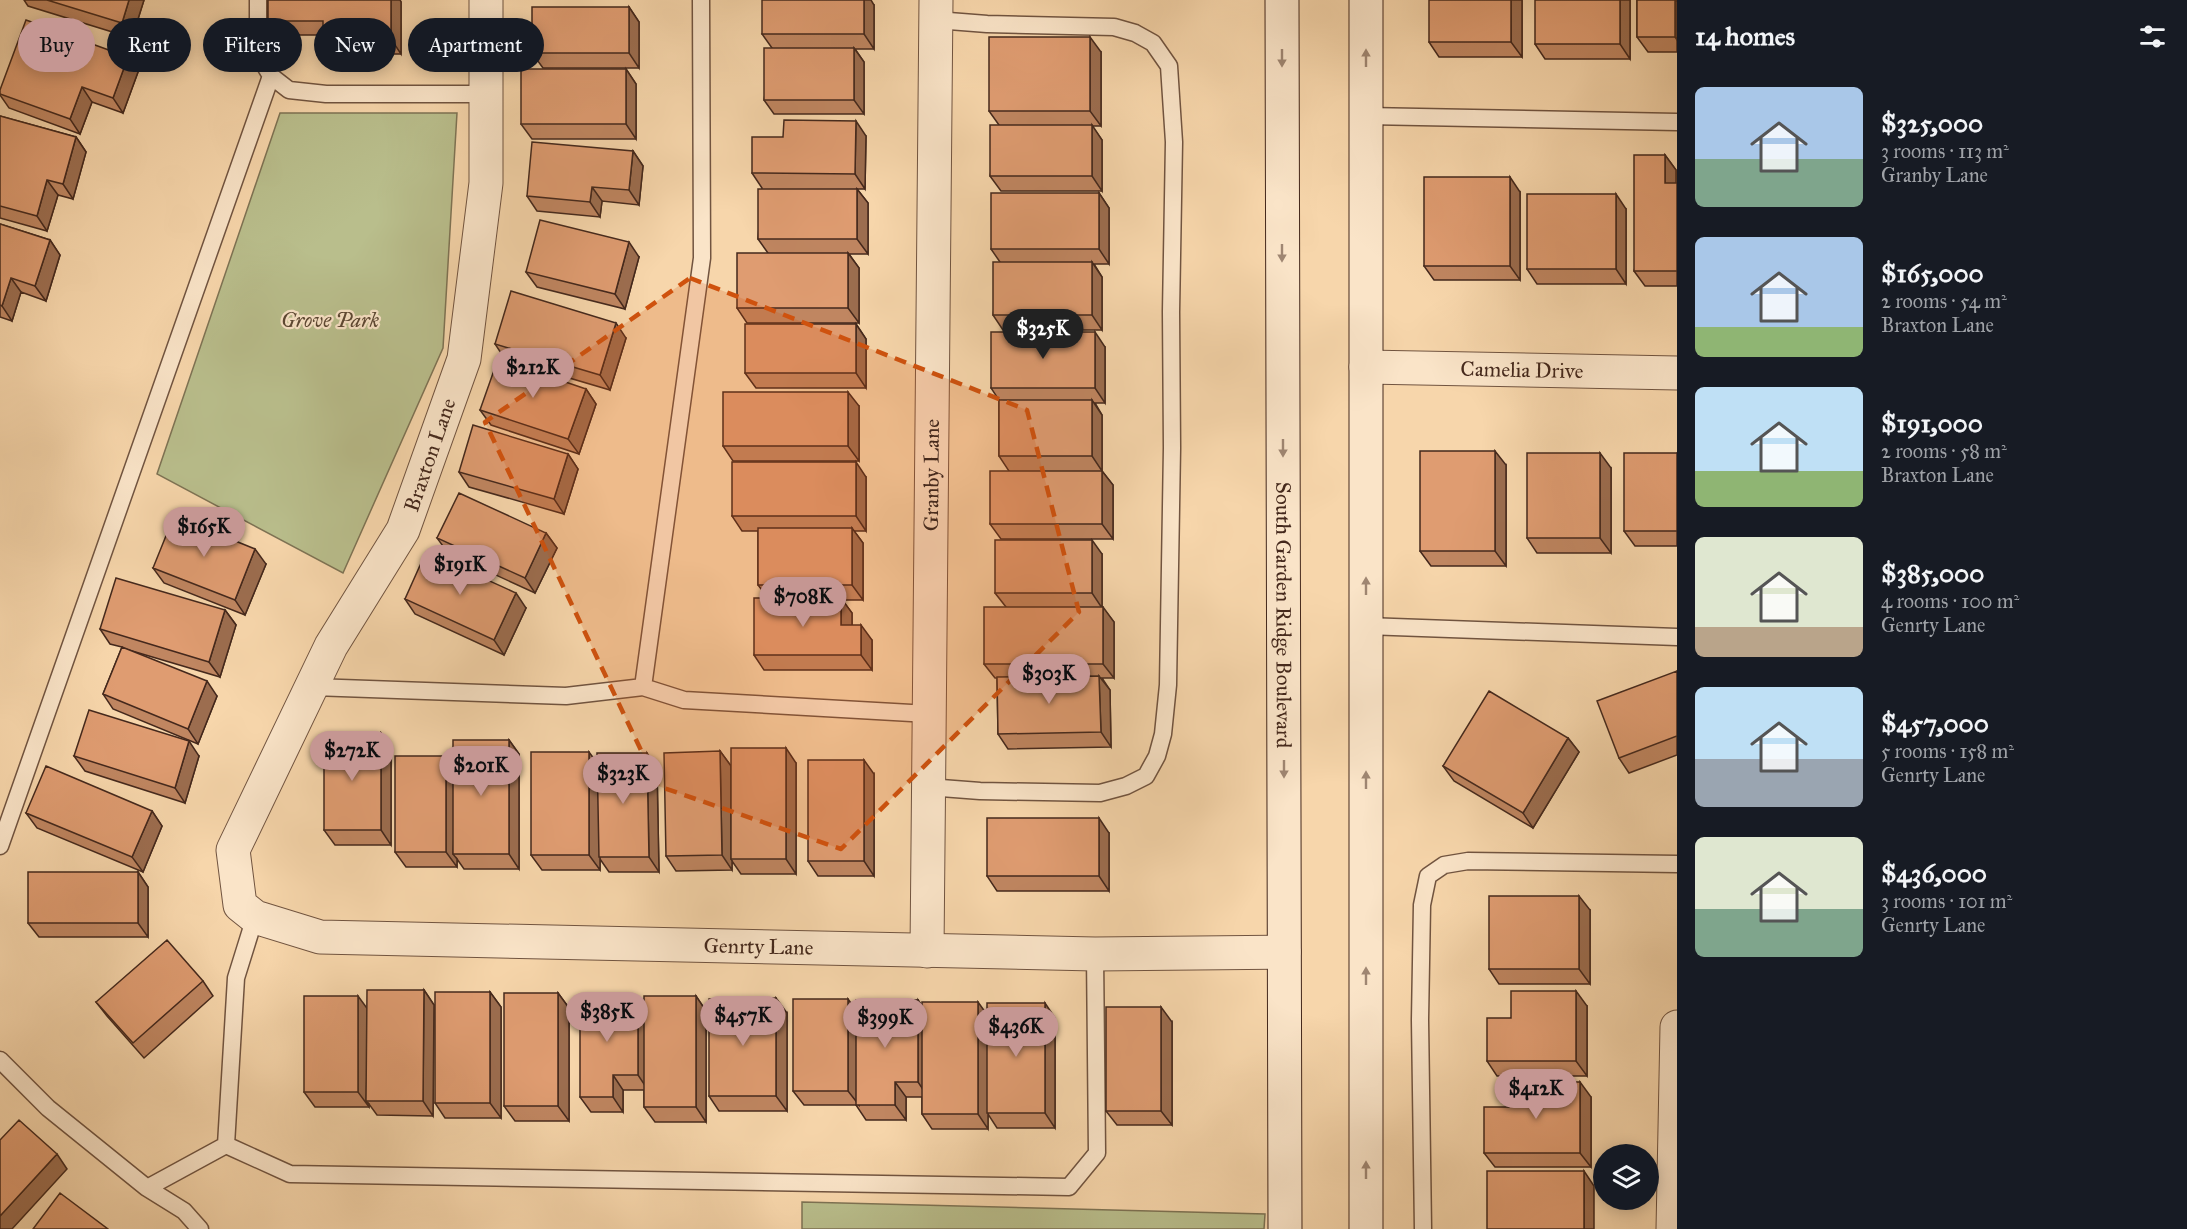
<!DOCTYPE html>
<html lang="en">
<head>
<meta charset="utf-8">
<style>
	body { margin:0; font-family:"IM FELL Great Primer",serif; background:#242831; color:#f1f3f6; height:100vh; display:flex; flex-direction:column; font-size:22px; white-space:nowrap }
	* { box-sizing:border-box; margin:0 }
	p { font-size:20px; color:#9ea1a6 }
	.icon { flex:none; width:33px; height:33px; fill:none; stroke:currentColor; stroke-width:2; stroke-linecap:round; stroke-linejoin:round }
	.map { position:relative; flex:1; overflow:hidden }
	.details { display:flex; flex-direction:column; background:#171b24; width:510px }
	.details>* { flex:none }
	.top-card { position:absolute; left:18px; top:18px; width:570px; height:54px; display:flex; gap:12px }
	.tools { position:absolute; left:1593px; top:1144px; display:grid; gap:12px }
	.tools a { display:grid; place-items:center; width:66px; height:66px; border-radius:50%; background:#171b24; box-shadow:0 3px 15px #0003; font-size:30px }
	.price { position:absolute; translate:-50% -51px; padding:0 14px; border-radius:21px; background:#c59692; color:#111; font-size:20px; line-height:39px; filter:drop-shadow(0 2px 3px #0008) }
	.price::after { content:''; position:absolute; left:50%; top:36px; width:18px; height:14px; margin-left:-9px; background:inherit; clip-path:polygon(0 0,100% 0,50% 100%) }
	.price.active { background:#222; color:#fff }
	ul { padding:0; list-style:none }
	li { display:flex; align-items:center; gap:18px; height:150px; padding:0 18px }
	li span { display:grid; place-items:center; flex:none; width:168px; height:120px; border-radius:9px; color:#555 }
	li>.icon { margin-inline-start:auto }
	span .icon { width:72px; height:72px; fill:#fffc; stroke-width:1 }
	li b { font-size:26px }
	h2 { display:flex; justify-content:space-between; align-items:center; height:72px; padding:0 18px; font-size:26px }
	.tag { padding:0 21px; border-radius:27px; background:#171b24; box-shadow:0 3px 15px #0003; font-size:21px; line-height:54px }
	.tag.active { background:#c59692; color:#111 }
	main { display:flex; flex:1; min-height:0 }
	.map>svg:first-child { display:block }
	.green { fill:#b9be8c; stroke:#7e7354; stroke-width:1.5 }
	.lines { fill:none; stroke-linecap:round; stroke-linejoin:round }
	.service-casing { stroke:#715440; stroke-width:19 }
	.minor-casing { stroke:#715440; stroke-width:35 }
	.secondary-casing { stroke:#44281c; stroke-width:35 }
	.service { stroke:#fae4c8; stroke-width:16 }
	.minor { stroke:#fae4c8; stroke-width:33 }
	.secondary { stroke:#fae4c8; stroke-width:33 }
	.wall { fill:#c08661; stroke:#44281c; stroke-width:1.5 }
	.shaded-wall { fill:#9c6d4f; stroke:#44281c; stroke-width:1.5 }
	.building { fill:#df9c71; stroke:#44281c; stroke-width:1.5 }
	.oneway { fill:#9f8672 }
	.marked { fill:#cf520e; fill-opacity:0.2; stroke:#cf520e; stroke-width:4.5; stroke-dasharray:12 8; stroke-linejoin:round }
	.labels { text-anchor:middle; dominant-baseline:central; stroke-width:4.5; stroke-linejoin:round; paint-order:stroke }
	.park-label { font-size:21px; font-style:italic; fill:#5b4632; stroke:#fae4c8 }
	.street-label { font-size:21px; fill:#44281c; stroke:#fae4c8 }
</style>
</head>
<body>
<main>
<div class="map">
<svg width="1677" height="1229" viewBox="0 0 1677 1229">
	<rect width="100%" height="100%" fill="#f7d6ab"/>
	<filter id="stains"><feTurbulence type="fractalNoise" baseFrequency=".00333" numOctaves="4"/><feColorMatrix values="0 0 0 0 .2 0 0 0 0 .09 0 0 0 0 .02 0 0 0 .5 -.17"/></filter>
	<radialGradient id="worn" r=".72"><stop offset=".6" stop-color="#630" stop-opacity="0"/><stop offset="1" stop-color="#630" stop-opacity=".3"/></radialGradient>
	<!-- green -->
	<path class="green" d="M280 113H457L443 348 343 573 157 474Z
		M802 1202 1265 1214 1264 1229H802Z"/>
	<g class="lines">
		<!-- service casing -->
		<g class="service-casing">
			<path id="service" d="M258 0V54L271 76 289 90 326 94H486
				M701 0 702 258 643 687 684 700 929 714
				M1366 116 1677 122
				M1366 626 1677 637
				M313 687 566 696 643 687
				M928 787 980 791 1100 793 1126 786 1146 776 1157 756 1163 734 1168 685 1172 448 1171 312 1174 142 1169 66 1153 43 1135 33 1114 27 987 24 936 20
				M0 846 271 76
				M255 917 236 978 226 1145 290 1174 1069 1187 1097 1153 1095 954
				M0 1060 48 1108 147 1188 184 1211 200 1229
				M147 1188 226 1145
				M1423 1229 1420 1020 1422 905 1428 876 1444 865 1468 861 1677 864"/>
		</g>
		<!-- minor casing -->
		<g class="minor-casing">
			<g id="minor">
				<path id="s1" d="M486 0V183L464 359 403 530 331 646 233 850 240 905 255 917 320 937 1095 954 1284 952"/>
				<path id="s2" d="M1366 367 1677 373"/>
				<path id="s3" d="M927 951 936 0"/>
				<path d="M1673 1229 1677 1027"/>
			</g>
		</g>
		<!-- secondary casing -->
		<g class="secondary-casing">
			<g id="secondary">
				<path id="s4" d="M1282 0 1285 1229"/>
				<path d="M1366 0V1229"/>
			</g>
		</g>
		<!-- service -->
		<use href="#service" class="service"/>
		<!-- minor -->
		<use href="#minor" class="minor"/>
		<!-- secondary -->
		<use href="#secondary" class="secondary"/>
	</g>
	<!-- wall -->
	<path class="wall" d="M24 0H144L132 38 28 6Z
		M268 0H400L401 2V54H333L323 39V35H278L268 21Z
		M1522 0V57H1439L1429 42Z
		M1630 0V59H1545L1535 44Z
		M1637 0H1677V52H1648L1637 37Z
		M874 5V49H855L864 62V114H774L764 100 772 48 762 34Z
		M629 7 639 22V68H543L532 53Z
		M1101 52V126H1092L1102 140V191H1001L990 176 999 125 989 111Z
		M626 69 636 84V139H532L521 124Z
		M138 72 123 113 92 102 80 134 9 108 0 95V90Z
		M0 116 76 137 86 152 73 199 58 195 47 231 0 218Z
		M866 136 865 189H857L868 203V254H849L859 268V323H747L737 308 768 253 758 239 762 188 752 173 783 137Z
		M633 151 643 166 639 205 602 201 600 217 537 211 527 196Z
		M1665 155 1676 170V183H1677V286H1645L1634 271Z
		M1520 192V280H1434L1424 266Z
		M1099 193 1109 208V264H1094L1102 277V330H1003L993 315 1000 262 991 249Z
		M1626 209V284H1537L1527 269Z
		M0 224 50 240 60 255 46 301 21 292 12 321 0 317Z
		M639 257 625 309 537 287 526 272Z
		M856 324 866 339V388H756L745 373Z
		M626 338 610 390 505 359 495 344Z
		M1105 347V403H1095L1102 415V471L1113 485V539H1001L990 524 1009 471 999 456V400L991 388Z
		M586 389 596 404 579 454 491 425 480 410Z
		M859 406V461H733L723 446Z
		M1677 453V546H1635L1624 531Z
		M568 454 578 469 564 514 469 487 459 472Z
		M1506 465V566H1431L1420 551Z
		M1611 468V553H1537L1527 538Z
		M866 477V531H854L863 543V600H842L852 613V625L872 640V670H764L754 655 768 598 758 585V531H742L732 516Z
		M546 533 557 548 535 593 448 553 437 538Z
		M1102 554V607L1114 622V678H1102L1110 690 1111 747 1008 749 998 734 997 678H995L984 664 1006 607 995 593Z
		M266 564 245 615 164 583 153 568Z
		M405 599 526 608 504 655 415 614Z
		M225 610 236 625 220 677 122 648 217 696 198 744 113 709 103 694 122 647 110 644 100 629Z
		M1677 671V755L1629 773 1619 758Z
		M381 733 391 747V845H335L324 830Z
		M1568 738 1579 752 1533 828 1454 781 1443 766Z
		M509 740 519 754V869H464L457 859V867H406L395 852 446 756 453 766Z
		M720 751 731 766 796 763V874H741L732 861V870L676 871 666 856Z
		M74 756H199L185 803 85 771Z
		M598 764 657 768 659 872H609L600 859V870H542L531 855Z
		M874 774V876H818L808 861Z
		M152 811 162 826 143 872 37 828 26 813Z
		M1109 833V891H997L987 876Z
		M138 872 148 887V937H39L28 923Z
		M1590 910V984H1499L1489 969Z
		M203 981 213 996 144 1058 107 1016 96 1002Z
		M424 990 434 1005 433 1116 377 1115 369 1104V1107H315L304 1092 367 1008Z
		M490 992 501 1007V1118H445L435 1103Z
		M558 993 569 1008V1121H515L504 1106Z
		M696 996 706 1011V1122H655L644 1107V1090H623V1112H591L580 1097 638 998 644 1008Z
		M918 1000 922 1006 987 1015 1055 1018V1128H997L988 1114V1129H932L922 1114V1097H906V1120H866L856 1105H804L793 1091 856 1010Z
		M1587 1006V1076H1497L1487 1061 1511 1018Z
		M787 1013V1111H719L709 1096Z
		M1172 1022V1125H1117L1106 1111Z
		M1591 1097V1167H1495L1484 1153 1509 1107Z"/>
	<!-- shaded-wall -->
	<path class="shaded-wall" d="M129 0H144L132 38 122 23Z
		M391 0H400L401 2V54L391 39Z
		M864 0H871L874 5V49L864 34Z
		M1511 0H1522V57L1511 42Z
		M1620 0H1630V59L1620 44Z
		M1675 0 1677 1V40L1675 37Z
		M629 7 639 22V68L629 53Z
		M1090 37 1101 52V126L1090 111Z
		M854 48 864 62V114L854 100Z
		M128 57 138 72 123 113 113 98Z
		M626 69 636 84V139L626 124Z
		M82 87 92 102 80 134 70 119Z
		M856 121 866 136 865 189 855 174Z
		M1092 125 1102 140V191L1092 176Z
		M76 137 86 152 73 199 63 184Z
		M633 151 643 166 639 205 629 190Z
		M1665 155 1676 170V198L1665 183Z
		M1510 177 1520 192V280L1510 266Z
		M47 180 58 195 47 231 37 216Z
		M592 187 602 201 600 217 590 202Z
		M857 189 868 203V254L857 239Z
		M1099 193 1109 208V264L1099 249Z
		M1616 194 1626 209V284L1616 269Z
		M50 240 60 255 46 301 35 286Z
		M629 242 639 257 625 309 615 294Z
		M848 253 859 268V323L848 308Z
		M1092 262 1102 277V330L1092 315Z
		M11 278 21 292 12 321 2 306Z
		M616 323 626 338 610 390 600 375Z
		M856 324 866 339V388L856 373Z
		M1095 332 1105 347V403L1095 388Z
		M586 389 596 404 579 454 568 439Z
		M848 392 859 406V461L848 446Z
		M1092 400 1102 415V471L1092 456Z
		M1495 451 1506 465V566L1495 551Z
		M1600 453 1611 468V553L1600 538Z
		M568 454 578 469 564 514 554 499Z
		M856 462 866 477V531L856 516Z
		M1102 471 1113 485V539L1102 524Z
		M852 528 863 543V600L852 585Z
		M546 533 557 548 535 593 525 578Z
		M1092 540 1102 554V608L1092 593Z
		M255 549 266 564 245 615 235 600Z
		M516 593 526 608 504 655 494 640Z
		M841 598 852 613V640L841 625Z
		M1103 607 1114 622V678L1103 664Z
		M225 610 236 625 220 677 209 662Z
		M861 625 872 640V670L861 655Z
		M1099 676 1110 690 1111 747 1101 732Z
		M207 681 217 696 198 744 188 729Z
		M381 733 391 747V845L381 830Z
		M1568 738 1579 752 1533 828 1523 813Z
		M509 740 519 754V869L509 854Z
		M189 741 199 756 185 803 175 788Z
		M786 748 796 763V874L786 859Z
		M720 751 731 766V859L732 861V870L722 855Z
		M589 752 600 767V870L589 855Z
		M647 753 657 768 659 872 649 857Z
		M446 756 457 771 453 854 457 859V867L446 852Z
		M864 760 874 774V876L864 861Z
		M152 811 162 826 143 872 132 857Z
		M1099 818 1109 833V891L1099 876Z
		M138 872 148 887V937L138 923Z
		M1579 896 1590 910V984L1579 969Z
		M424 990 434 1005 433 1116 423 1101Z
		M1576 991 1587 1006V1076L1576 1061Z
		M490 992 501 1007V1118L490 1103Z
		M558 993 569 1008V1121L558 1106Z
		M358 996 369 1011 366 1101 369 1104V1107L358 1092Z
		M696 996 706 1011V1122L696 1107Z
		M638 998 648 1013V1090L638 1075Z
		M776 998 787 1013V1111L776 1096Z
		M848 999 859 1014V1105L848 1091Z
		M918 1000 928 1015V1097L918 1082Z
		M978 1002 988 1016V1129L978 1114Z
		M1045 1003 1055 1018V1128L1045 1113Z
		M1161 1007 1172 1022V1125L1161 1111Z
		M613 1075 623 1090V1112L613 1097Z
		M895 1082 906 1097V1120L895 1105Z
		M1580 1082 1591 1097V1167L1580 1153Z
		M57 1154 67 1169 12 1229H0V1216Z
		M1584 1171 1594 1186V1229H1584Z"/>
	<!-- building -->
	<path class="building" d="M47 0H129L122 23Z
		M268 0H391V39H323V21H268Z
		M762 0H864V34H762Z
		M1429 0H1511V42H1429Z
		M1535 0H1620V44H1535Z
		M1637 0H1675V37H1637Z
		M532 7H629V53H532Z
		M26 20 128 57 113 98 82 87 70 119 0 94V90Z
		M989 37H1090V111H989Z
		M764 48H854V100H764Z
		M521 69H626V124H521Z
		M0 116 76 137 63 184 47 180 37 216 0 206Z
		M784 120 856 121 855 174 752 173V137H783Z
		M990 125H1092V176H990Z
		M532 142 633 151 629 190 592 187 590 202 527 196Z
		M1634 155H1665V183H1677V271H1634Z
		M1424 177H1510V266H1424Z
		M758 189H857V239H758Z
		M991 193H1099V249H991Z
		M1527 194H1616V269H1527Z
		M540 220 629 242 615 294 526 272Z
		M0 224 50 240 35 286 11 278 2 306 0 305Z
		M737 253H848V308H737Z
		M993 262H1092V315H993Z
		M511 291 616 323 600 375 495 344Z
		M745 324H856V373H745Z
		M991 332H1095V388H991Z
		M498 359 586 389 568 439 480 410Z
		M723 392H848V446H723Z
		M999 400H1092V456H999Z
		M473 425 568 454 554 499 459 472Z
		M1420 451H1495V551H1420Z
		M1527 453H1600V538H1527Z
		M1624 453H1677V531H1624Z
		M732 462H856V516H732Z
		M990 471H1102V524H990Z
		M459 493 546 533 525 578 437 538Z
		M174 516 255 549 235 600 153 568Z
		M758 528H852V585H758Z
		M995 540H1092V593H995Z
		M426 552 516 593 494 640 405 599Z
		M116 578 225 610 209 662 100 629Z
		M754 598H841V625H861V655H754Z
		M984 607H1103V664H984Z
		M122 647 207 681 188 729 103 694Z
		M1677 671V736L1619 758 1597 701Z
		M1099 676 1101 732 998 734 997 677Z
		M1489 691 1568 738 1523 813 1443 766Z
		M89 710 189 741 175 788 74 756Z
		M324 733H381V830H324Z
		M453 740H509V854H453Z
		M731 748H786V859H731Z
		M720 751 722 855 666 856 664 753Z
		M531 752H589V855H531Z
		M597 753H647L649 857H599Z
		M395 756H446V852H395Z
		M808 760H864V861H808Z
		M46 766 152 811 132 857 26 813Z
		M987 818H1099V876H987Z
		M28 872H138V923H28Z
		M1489 896H1579V969H1489Z
		M167 940 203 981 133 1043 96 1002Z
		M367 990H424L423 1101H366Z
		M1511 991H1576V1061H1487V1018H1511Z
		M435 992H490V1103H435Z
		M504 993H558V1106H504Z
		M304 996H358V1092H304Z
		M644 996H696V1107H644Z
		M580 998H638V1075H613V1097H580Z
		M776 998V1096H709V999Z
		M793 999H848V1091H793Z
		M856 1000H918V1082H895V1105H856Z
		M922 1002H978V1114H922Z
		M987 1003H1045V1113H987Z
		M1106 1007H1161V1111H1106Z
		M1509 1082H1580V1153H1484V1107H1509Z
		M19 1120 57 1154 0 1216V1140Z
		M1487 1171H1584V1229H1487Z
		M60 1193 108 1229H33Z"/>
	<!-- one-way arrows -->
	<defs><path id="oneway-solid" d="M-6-.8H1V-3.2L6.5 0L1 3.2V.8H-6Z" transform="scale(1.5)"/></defs>
	<g class="oneway">
		<use href="#oneway-solid" transform="translate(1282 58) rotate(90)"/>
		<use href="#oneway-solid" transform="translate(1366 58) rotate(-90)"/>
		<use href="#oneway-solid" transform="translate(1282 253) rotate(90)"/>
		<use href="#oneway-solid" transform="translate(1283 448) rotate(90)"/>
		<use href="#oneway-solid" transform="translate(1366 586) rotate(-90)"/>
		<use href="#oneway-solid" transform="translate(1284 769) rotate(90)"/>
		<use href="#oneway-solid" transform="translate(1366 780) rotate(-90)"/>
		<use href="#oneway-solid" transform="translate(1366 976) rotate(-90)"/>
		<use href="#oneway-solid" transform="translate(1366 1170) rotate(-90)"/>
	</g>
	<!-- marked area -->
	<path class="marked" d="M690 278 1027 410 1079 612 841 849 658 786 485 422Z"/>
	<g class="labels">
		<!-- park labels -->
		<g class="park-label">
			<text x="330" y="320">Grove Park</text>
		</g>
		<!-- street labels -->
		<g class="street-label">
			<text stroke="none"><textPath href="#s2" startOffset="156">Camelia Drive</textPath></text>
			<text transform="translate(430 455) rotate(-71)">Braxton Lane</text>
			<text stroke="none"><textPath href="#s3" startOffset="476">Granby Lane</textPath></text>
			<text stroke="none"><textPath href="#s4" startOffset="615">South Garden Ridge Boulevard</textPath></text>
			<text stroke="none"><textPath href="#s1" startOffset="1486">Genrty Lane</textPath></text>
		</g>
	</g>
	<rect width="100%" height="100%" filter="url(#stains)"/>
	<rect width="100%" height="100%" fill="url(#worn)"/>
</svg>
<div class="tools">
<a><svg class="icon" aria-label="layers" viewBox="0 0 24 24"><path d="M12 4l9 5-9 5-9-5zM3 14l9 5 9-5"/></svg></a>
</div>
<b class="price active" style="left:1043px;top:360px">$325K</b>
<b class="price" style="left:533px;top:399px">$212K</b>
<b class="price" style="left:204px;top:558px">$165K</b>
<b class="price" style="left:460px;top:596px">$191K</b>
<b class="price" style="left:803px;top:628px">$708K</b>
<b class="price" style="left:1049px;top:705px">$303K</b>
<b class="price" style="left:352px;top:782px">$272K</b>
<b class="price" style="left:481px;top:797px">$201K</b>
<b class="price" style="left:623px;top:805px">$323K</b>
<b class="price" style="left:607px;top:1043px">$385K</b>
<b class="price" style="left:743px;top:1047px">$457K</b>
<b class="price" style="left:885px;top:1049px">$399K</b>
<b class="price" style="left:1016px;top:1058px">$436K</b>
<b class="price" style="left:1536px;top:1120px">$412K</b>
<div class="top-card">
<a class="tag active">Buy</a>
<a class="tag">Rent</a>
<a class="tag">Filters</a>
<a class="tag">New</a>
<a class="tag">Apartment</a>
</div>
</div>
<section class="details">
<h2>14 homes<svg class="icon" aria-label="filters" viewBox="0 0 24 24"><path d="M4 7h16M4 17h16"/><circle cx="9" cy="7" r="2"/><circle cx="15" cy="17" r="2"/></svg></h2>
<ul>
<li><span style="background:linear-gradient(#a9c7e8 60%,#7fa58c 0)"><svg class="icon" aria-label="home" viewBox="0 0 24 24"><path d="M3 11l9-7 9 7M6 9v11h12V9"/></svg></span><div><b>$325,000</b><p>3 rooms · 113 m²</p><p>Granby Lane</p></div></li>
<li><span style="background:linear-gradient(#a9c7e8 75%,#8fb573 0)"><svg class="icon" aria-label="home" viewBox="0 0 24 24"><path d="M3 11l9-7 9 7M6 9v11h12V9"/></svg></span><div><b>$165,000</b><p>2 rooms · 54 m²</p><p>Braxton Lane</p></div></li>
<li><span style="background:linear-gradient(#bfe0f5 70%,#8fb573 0)"><svg class="icon" aria-label="home" viewBox="0 0 24 24"><path d="M3 11l9-7 9 7M6 9v11h12V9"/></svg></span><div><b>$191,000</b><p>2 rooms · 58 m²</p><p>Braxton Lane</p></div></li>
<li><span style="background:linear-gradient(#dfe7d0 75%,#b9a48a 0)"><svg class="icon" aria-label="home" viewBox="0 0 24 24"><path d="M3 11l9-7 9 7M6 9v11h12V9"/></svg></span><div><b>$385,000</b><p>4 rooms · 100 m²</p><p>Genrty Lane</p></div></li>
<li><span style="background:linear-gradient(#bfe0f5 60%,#9aa5b1 0)"><svg class="icon" aria-label="home" viewBox="0 0 24 24"><path d="M3 11l9-7 9 7M6 9v11h12V9"/></svg></span><div><b>$457,000</b><p>5 rooms · 158 m²</p><p>Genrty Lane</p></div></li>
<li><span style="background:linear-gradient(#dfe7d0 60%,#7fa58c 0)"><svg class="icon" aria-label="home" viewBox="0 0 24 24"><path d="M3 11l9-7 9 7M6 9v11h12V9"/></svg></span><div><b>$436,000</b><p>3 rooms · 101 m²</p><p>Genrty Lane</p></div></li>
</ul>
</section>
</main>
</body>
</html>
